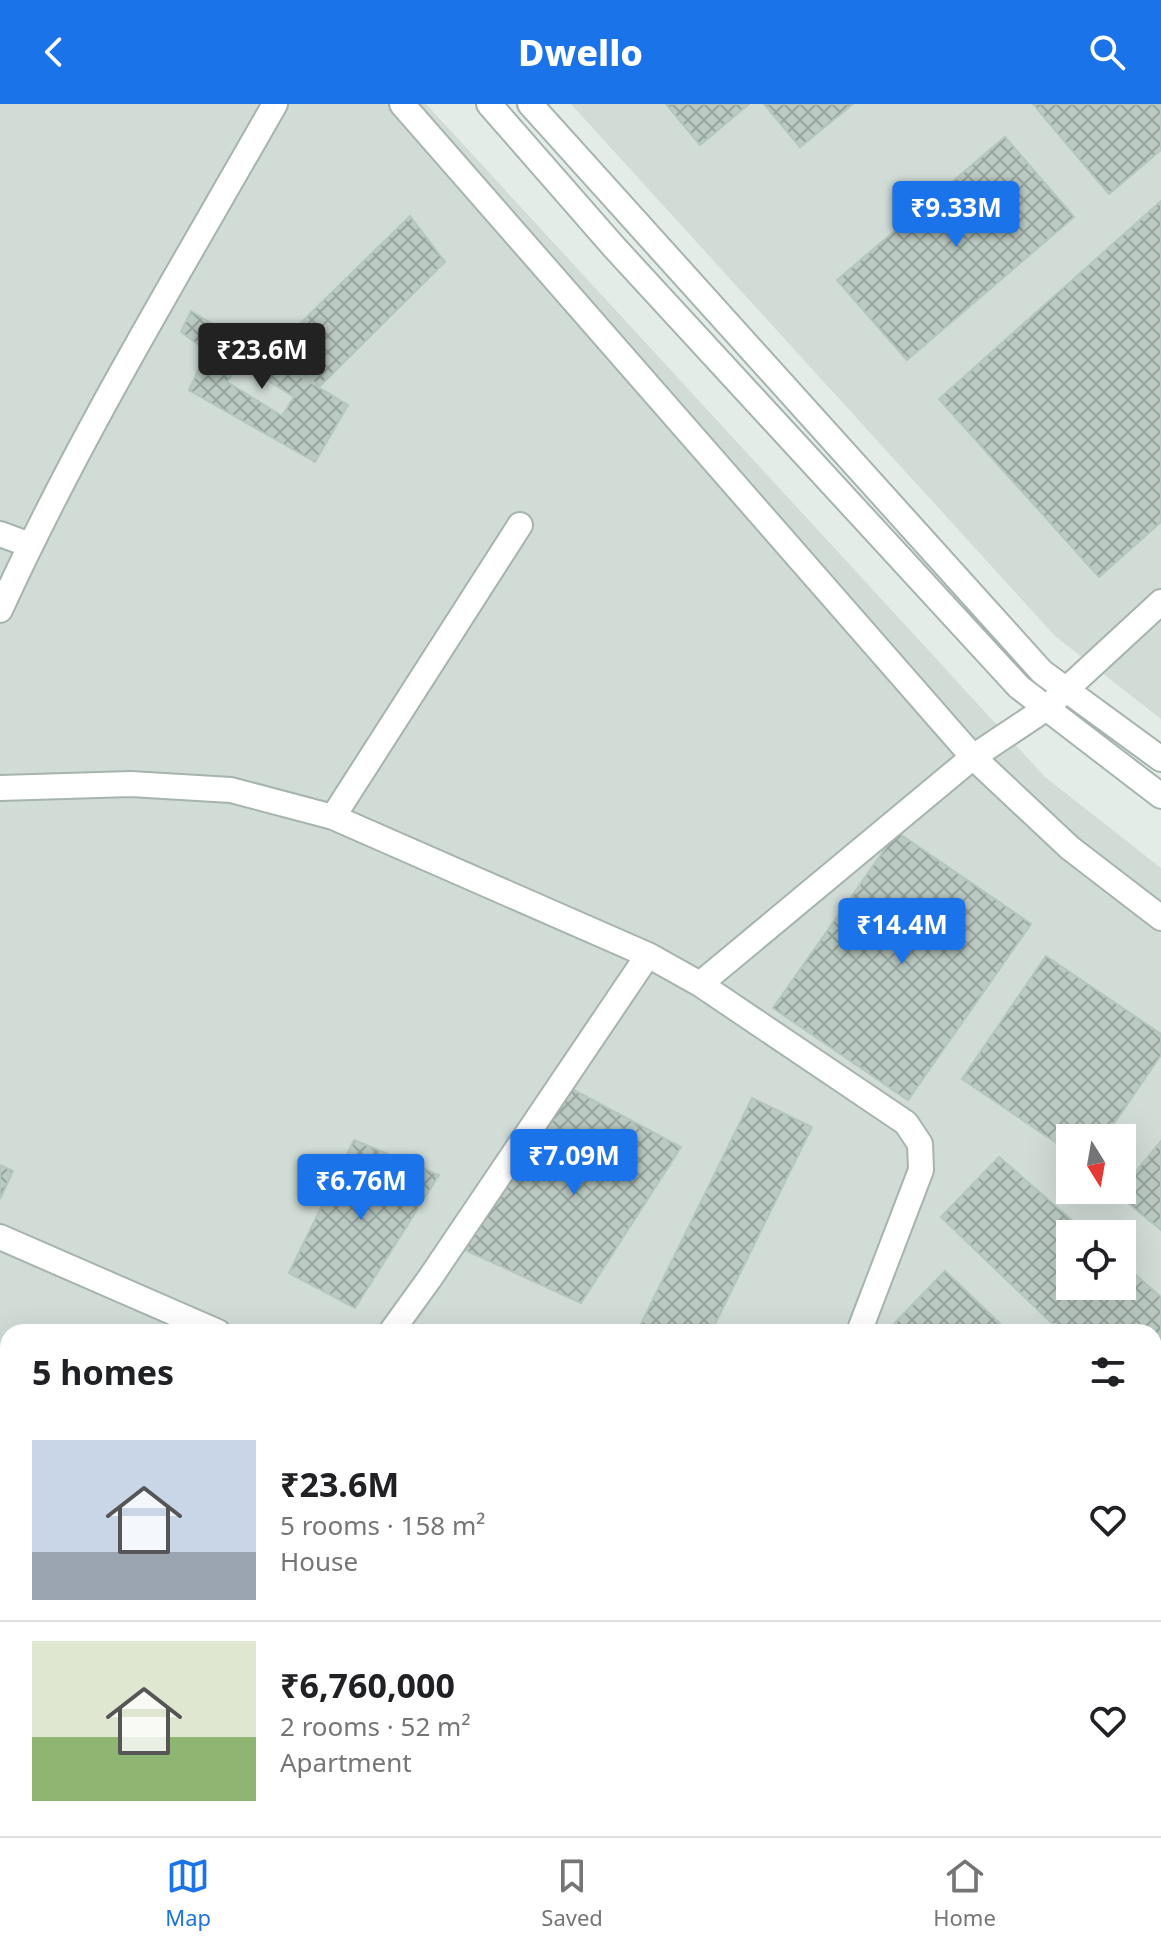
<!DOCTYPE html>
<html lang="en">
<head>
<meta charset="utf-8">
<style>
	body { margin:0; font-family:"Noto Sans",sans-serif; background:#f6f6f6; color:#202124; height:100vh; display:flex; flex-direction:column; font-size:30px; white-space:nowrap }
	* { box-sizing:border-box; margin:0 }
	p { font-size:26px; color:#757577 }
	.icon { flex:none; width:44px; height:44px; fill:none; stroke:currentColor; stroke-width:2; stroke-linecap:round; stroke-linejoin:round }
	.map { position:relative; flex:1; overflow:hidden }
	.side { position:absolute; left:0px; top:1220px; width:1162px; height:512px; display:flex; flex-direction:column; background:#fff; border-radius:24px 24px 0 0; box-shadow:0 8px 32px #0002 }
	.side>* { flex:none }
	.needle { width:52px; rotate:169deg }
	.tools { position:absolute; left:1056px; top:1020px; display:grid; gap:16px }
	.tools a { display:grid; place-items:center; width:80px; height:80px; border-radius:0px; background:#fff; box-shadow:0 8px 32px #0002; font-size:40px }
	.price { position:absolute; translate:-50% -68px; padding:0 18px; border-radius:8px; background:#1a73e8; color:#fff; font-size:26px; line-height:52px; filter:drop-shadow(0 2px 4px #0008) }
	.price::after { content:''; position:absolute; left:50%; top:48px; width:24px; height:18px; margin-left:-12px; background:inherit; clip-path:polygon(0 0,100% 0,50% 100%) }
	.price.on { background:#222; color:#fff }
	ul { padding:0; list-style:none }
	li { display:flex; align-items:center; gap:24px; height:200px; padding:0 32px }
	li+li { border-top:2px solid #e0e0e0 }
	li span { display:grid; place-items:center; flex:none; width:224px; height:160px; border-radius:0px; color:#555 }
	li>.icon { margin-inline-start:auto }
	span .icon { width:96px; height:96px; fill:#fffc; stroke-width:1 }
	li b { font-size:34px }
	h2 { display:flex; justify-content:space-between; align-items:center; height:96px; padding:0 32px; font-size:34px }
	header { display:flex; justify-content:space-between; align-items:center; height:104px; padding:0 32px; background:#1a73e8; color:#fff; font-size:36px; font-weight:800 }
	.tabs { display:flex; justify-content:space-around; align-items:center; height:112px; border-top:2px solid #e0e0e0; background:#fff; font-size:22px; color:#757577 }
	.tabs a { display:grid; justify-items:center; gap:4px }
	.tabs .on { color:#1a73e8 }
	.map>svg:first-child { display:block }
	.built { fill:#d1dcd6; fill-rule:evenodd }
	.building { fill:url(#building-cross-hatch); stroke:#b5c6bd; stroke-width:2; fill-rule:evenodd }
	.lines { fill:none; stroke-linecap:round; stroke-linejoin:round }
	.minor-casing { stroke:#a6b4ad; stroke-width:28 }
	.tertiary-casing { stroke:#a6b4ad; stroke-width:28 }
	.minor { stroke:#fff; stroke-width:24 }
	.tertiary { stroke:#fff; stroke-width:24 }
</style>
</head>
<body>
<header><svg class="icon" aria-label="back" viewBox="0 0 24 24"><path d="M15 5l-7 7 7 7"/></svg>Dwello<svg class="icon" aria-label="search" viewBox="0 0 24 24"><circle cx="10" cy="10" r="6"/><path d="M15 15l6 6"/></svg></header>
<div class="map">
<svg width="1161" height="1732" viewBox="0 0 1161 1732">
	<defs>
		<pattern id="building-cross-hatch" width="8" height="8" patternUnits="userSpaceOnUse" patternTransform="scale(2)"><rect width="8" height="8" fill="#bbcac2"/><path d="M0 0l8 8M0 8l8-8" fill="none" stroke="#98a59e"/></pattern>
	</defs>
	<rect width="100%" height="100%" fill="#e3ece7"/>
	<!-- built -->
	<path class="built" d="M0 0H426L1045 673 1161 764V1376L1154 1384V1228H8V1724H826L819 1732H0ZM1070 1034H1122V1086H1070ZM1070 1130H1122V1182H1070Z
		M571 0H1161V615L1055 532Z"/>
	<!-- building -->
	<path class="building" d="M666 0H749L700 41Z
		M764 0H853L800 43Z
		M1033 0H1161V46L1109 90Z
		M1005 33 1074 113 907 256 837 176Z
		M1161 97V418L1099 473 939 295Z
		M410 112 445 158 320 282 269 250Z
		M191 207 348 301 315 358 189 286 207 247 181 228ZM240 259 294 293 282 312 227 278Z
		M897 728 1031 820 908 996 773 904Z
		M1046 852 1161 930V951L1104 1034H1070V1048L962 975Z
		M572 985 681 1043 581 1199 463 1145Z
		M752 994 812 1023 711 1228H653L640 1222Z
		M354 1036 439 1071 355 1204 289 1169Z
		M1161 1037V1126L1117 1090Z
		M999 1053 1088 1130H1070V1182H1122V1159L1161 1193V1309L1154 1317V1228H1061L941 1113Z
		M0 1061 13 1067 0 1095Z
		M945 1167 1009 1228H886Z
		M8 1397V1482L0 1479V1415Z
		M0 1504 8 1507V1621L0 1639V1571L3 1564 0 1562Z
		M267 1724H337L334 1732H263Z
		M344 1724H360L382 1732H342Z
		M509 1724H583L581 1732H506Z
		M608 1724H656L654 1732H605Z"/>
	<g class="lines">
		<!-- minor casing -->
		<g class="minor-casing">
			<path id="minor" d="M402 0 973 653 1070 744 1161 814
				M0 430 30 441
				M0 506C80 331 180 167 275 0
				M0 684 131 680 231 686 333 713 648 851 700 880 973 653 1045 605 1161 498
				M333 713 520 421
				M700 880 906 1019 920 1040 921 1066 859 1228
				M0 1133 218 1228
				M391 1228 430 1174 648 851
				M0 1654 8 1657
				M164 1724 185 1732
				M441 1732 444 1724
				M692 1732 694 1724"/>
		</g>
		<!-- tertiary casing -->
		<g class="tertiary-casing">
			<path id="tertiary" d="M489 0 614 143 1019 583 1161 692
				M530 0 1042 568 1161 655
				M1154 1490 1161 1482
				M1154 1612 1160 1732
				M916 1732 923 1724
				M981 1732 988 1724"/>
		</g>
		<!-- minor -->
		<use href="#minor" class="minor"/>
		<!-- tertiary -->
		<use href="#tertiary" class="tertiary"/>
	</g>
</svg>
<div class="tools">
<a><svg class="needle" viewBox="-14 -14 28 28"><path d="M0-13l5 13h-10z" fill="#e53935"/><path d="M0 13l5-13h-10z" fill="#757577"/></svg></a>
<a><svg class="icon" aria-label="locate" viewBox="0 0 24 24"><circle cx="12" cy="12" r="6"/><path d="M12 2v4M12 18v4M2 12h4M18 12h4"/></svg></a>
</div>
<b class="price" style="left:956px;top:145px">₹9.33M</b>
<b class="price on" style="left:262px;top:287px">₹23.6M</b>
<b class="price" style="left:902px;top:862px">₹14.4M</b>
<b class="price" style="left:574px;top:1093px">₹7.09M</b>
<b class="price" style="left:361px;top:1118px">₹6.76M</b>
<section class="side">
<h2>5 homes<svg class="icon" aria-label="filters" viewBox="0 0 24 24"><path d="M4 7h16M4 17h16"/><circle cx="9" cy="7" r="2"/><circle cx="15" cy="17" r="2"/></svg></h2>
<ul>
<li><span style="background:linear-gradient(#c9d6e8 70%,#9aa5b1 0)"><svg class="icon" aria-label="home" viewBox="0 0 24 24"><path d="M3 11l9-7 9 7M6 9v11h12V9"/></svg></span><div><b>₹23.6M</b><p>5 rooms · 158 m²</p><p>House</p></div><svg class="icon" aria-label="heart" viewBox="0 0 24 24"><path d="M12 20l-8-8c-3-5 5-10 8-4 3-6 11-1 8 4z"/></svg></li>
<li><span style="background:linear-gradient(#dfe7d0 60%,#8fb573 0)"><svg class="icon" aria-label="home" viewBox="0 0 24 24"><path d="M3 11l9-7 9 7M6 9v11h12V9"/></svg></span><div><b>₹6,760,000</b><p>2 rooms · 52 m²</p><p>Apartment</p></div><svg class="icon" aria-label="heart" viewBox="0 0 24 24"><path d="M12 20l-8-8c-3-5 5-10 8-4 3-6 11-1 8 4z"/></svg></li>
</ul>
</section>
</div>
<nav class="tabs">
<a class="on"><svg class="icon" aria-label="map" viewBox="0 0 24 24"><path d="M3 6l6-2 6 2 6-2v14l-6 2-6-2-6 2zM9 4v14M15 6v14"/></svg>Map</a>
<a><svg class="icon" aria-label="saved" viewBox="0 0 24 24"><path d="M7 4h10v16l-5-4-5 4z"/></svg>Saved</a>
<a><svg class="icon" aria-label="home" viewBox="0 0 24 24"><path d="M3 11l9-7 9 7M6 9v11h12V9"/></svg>Home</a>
</nav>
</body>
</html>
